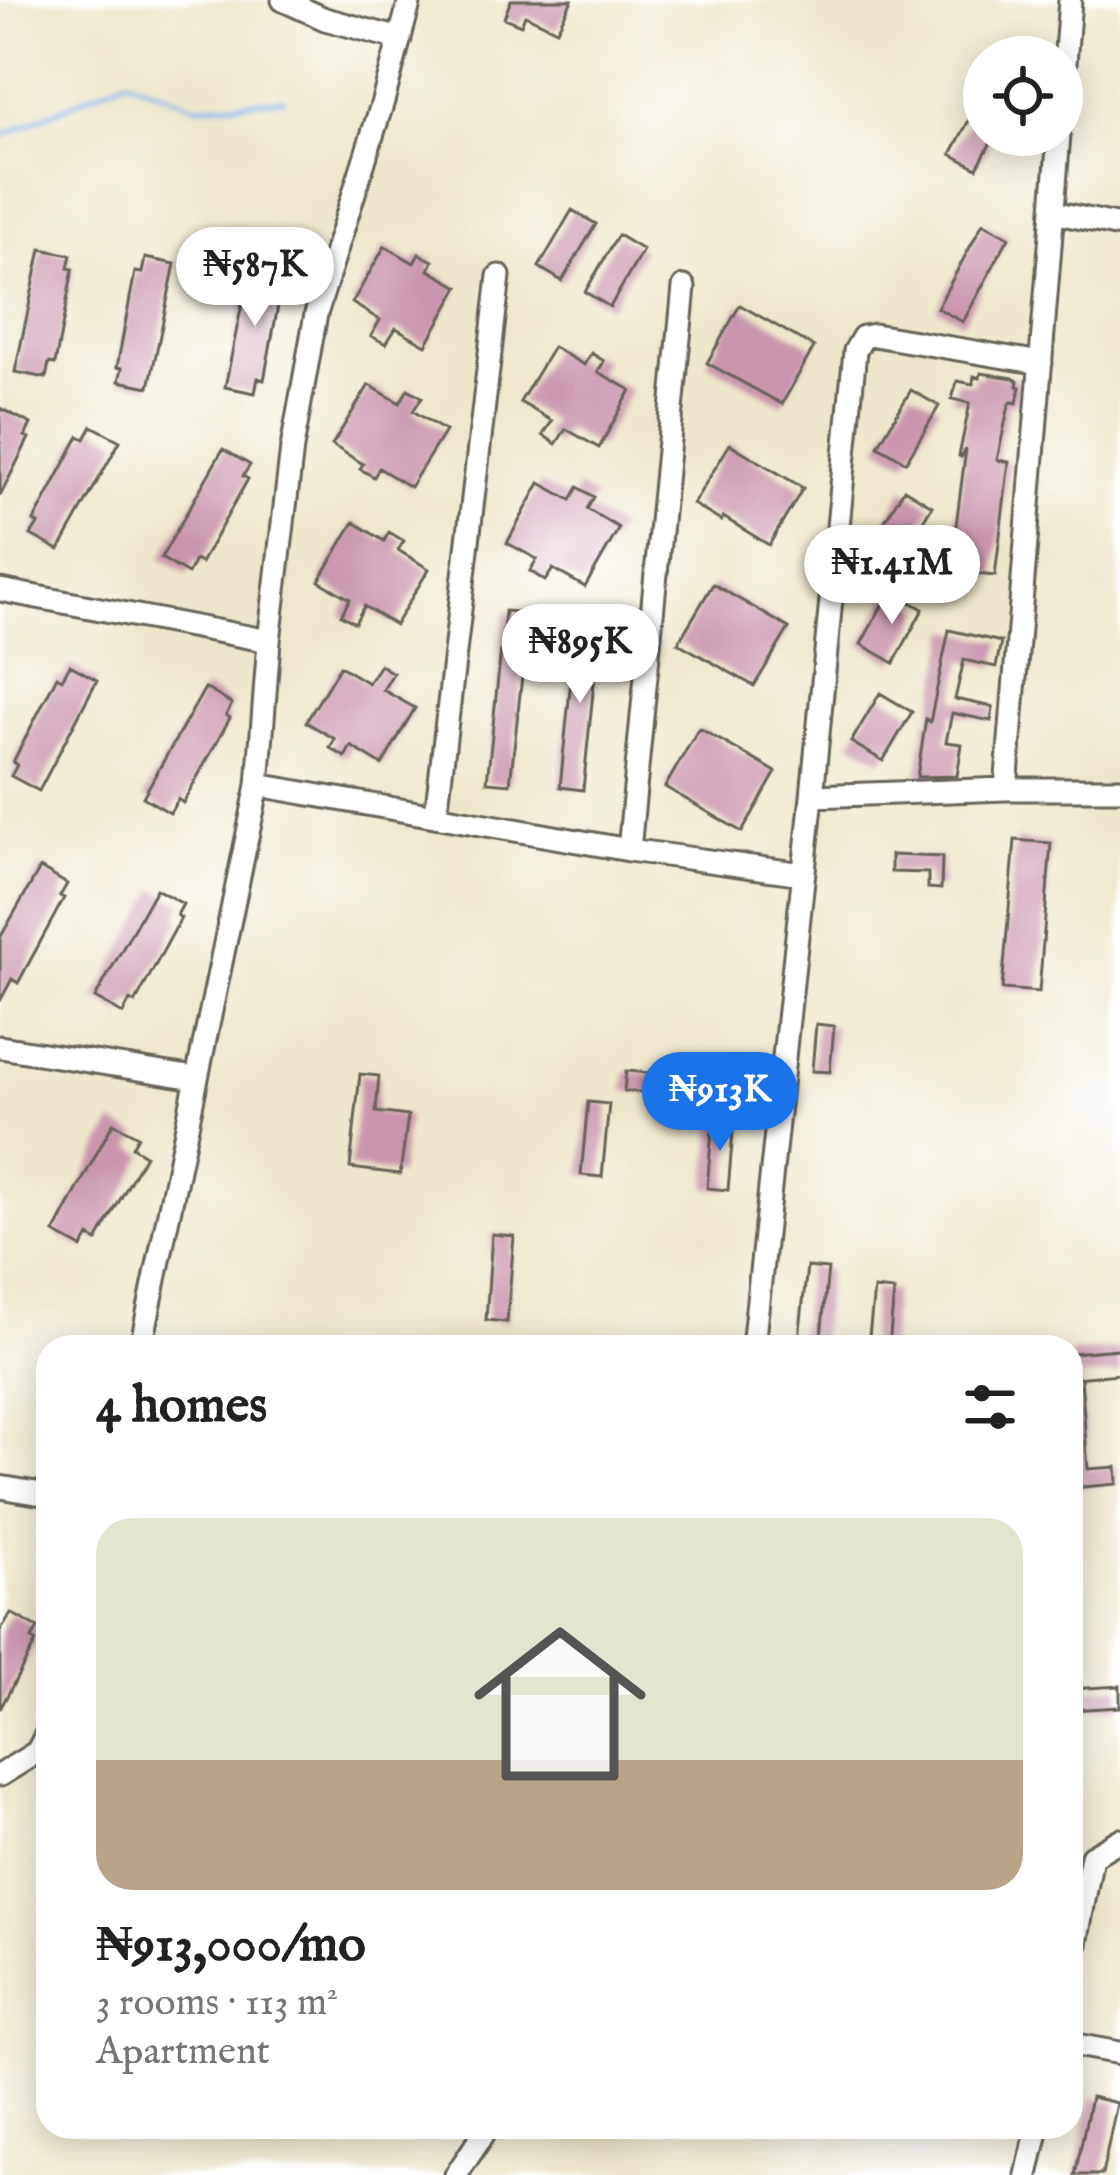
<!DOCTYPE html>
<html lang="en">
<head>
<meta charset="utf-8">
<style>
	body { margin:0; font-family:"IM FELL English",serif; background:#f2f2f2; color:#222; height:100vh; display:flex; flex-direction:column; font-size:45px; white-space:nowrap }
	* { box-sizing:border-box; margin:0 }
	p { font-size:39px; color:#767676 }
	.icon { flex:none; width:66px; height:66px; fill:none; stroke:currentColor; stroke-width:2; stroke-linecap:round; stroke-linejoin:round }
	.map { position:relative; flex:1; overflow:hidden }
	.panel { position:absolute; left:36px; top:1335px; width:1047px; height:804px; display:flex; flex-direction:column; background:#fff; border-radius:36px; box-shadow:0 6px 30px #0003 }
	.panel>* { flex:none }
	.tools { position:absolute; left:963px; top:36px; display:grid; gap:24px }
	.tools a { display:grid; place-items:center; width:120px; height:120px; border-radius:50%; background:#fff; box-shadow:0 6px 30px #0003; font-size:60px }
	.price { position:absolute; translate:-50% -102px; padding:0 27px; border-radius:42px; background:#fff; color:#222; font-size:39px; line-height:78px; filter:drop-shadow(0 3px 6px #0008) }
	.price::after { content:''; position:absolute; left:50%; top:72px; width:36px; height:27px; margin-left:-18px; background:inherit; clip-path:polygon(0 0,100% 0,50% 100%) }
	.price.current { background:#1a73e8; color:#fff }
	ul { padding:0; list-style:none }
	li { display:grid; align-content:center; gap:24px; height:636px; padding:0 60px }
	li span { display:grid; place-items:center; height:372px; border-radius:36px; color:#555 }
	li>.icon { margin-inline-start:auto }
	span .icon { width:216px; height:216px; fill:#fffc; stroke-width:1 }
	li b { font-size:51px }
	h2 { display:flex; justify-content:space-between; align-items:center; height:144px; padding:0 60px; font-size:51px }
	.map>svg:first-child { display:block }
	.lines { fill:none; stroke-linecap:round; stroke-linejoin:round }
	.stream { stroke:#82b4ee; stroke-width:4.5 }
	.building { fill:#ca96ae }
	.minor-casing { stroke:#666359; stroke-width:27 }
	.minor { stroke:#fff; stroke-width:21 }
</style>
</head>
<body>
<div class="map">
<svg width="1120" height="2175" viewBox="0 0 1120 2175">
	<rect width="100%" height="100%" fill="#fff"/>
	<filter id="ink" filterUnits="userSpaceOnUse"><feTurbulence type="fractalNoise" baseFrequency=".00833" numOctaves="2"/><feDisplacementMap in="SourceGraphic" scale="24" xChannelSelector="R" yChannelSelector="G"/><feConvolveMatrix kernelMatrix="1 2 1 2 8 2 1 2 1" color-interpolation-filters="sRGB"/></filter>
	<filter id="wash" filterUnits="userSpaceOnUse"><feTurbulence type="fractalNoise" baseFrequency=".004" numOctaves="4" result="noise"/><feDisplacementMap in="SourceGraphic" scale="48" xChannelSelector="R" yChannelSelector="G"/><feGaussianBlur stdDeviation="2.7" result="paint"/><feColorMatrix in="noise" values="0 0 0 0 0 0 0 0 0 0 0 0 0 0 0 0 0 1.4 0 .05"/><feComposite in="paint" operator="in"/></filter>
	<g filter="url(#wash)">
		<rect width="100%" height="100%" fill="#eee6ca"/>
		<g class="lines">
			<!-- stream -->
			<path class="stream" d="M0 137 126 79 196 106 284 99"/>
		</g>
		<g id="blocks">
			<!-- building -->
			<path class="building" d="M511 0H572L557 30 525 15 521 25 504 18Z
				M984 92V135H995L977 168 951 154Z
				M572 210 596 224 562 281 539 267Z
				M983 223 1009 237 963 322 937 308Z
				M618 235 643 250 610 307 585 292Z
				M385 246 414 263 419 254 433 261 429 270 459 287 426 345 396 328 386 344 371 336 380 320 352 303Z
				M41 249 71 255 68 268 73 269 55 364 49 363 46 378 15 372Z
				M145 258 175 264 149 387 119 381 122 368 117 367 135 272 142 273Z
				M250 264 280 270 278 283 282 284 264 380 258 378 255 393 225 387Z
				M740 305 814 347 782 404 707 363Z
				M553 347 584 365 591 353 604 361 598 372 631 390 599 448 566 429 556 444 543 435 552 421 520 402Z
				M981 373 1013 378 1018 381 1017 386 1020 387 1017 403 1012 402 1009 405 997 460 1009 462 995 576 950 571 966 449 961 457 959 456 970 403 952 399 957 381 973 384 974 376 980 378Z
				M369 385 400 403 408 389 422 397 413 411 445 431 410 487 379 468 374 477 360 469 363 464 332 445Z
				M911 390 939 406 906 462 878 446Z
				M0 408 31 424 25 436 29 438 0 496Z
				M92 426 120 441 59 550 31 535 38 524 34 521 79 436 85 439Z
				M730 444 803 488 769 545 723 517 721 521 693 504Z
				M223 449 250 465 243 476 248 479 201 563 195 560 188 574 161 558Z
				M540 483 571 500 578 487 594 497 587 509 619 528 585 587 553 569 545 581 530 571 537 559 507 543Z
				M904 489 932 506 899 561 871 544Z
				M354 522 384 541 389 532 404 541 398 550 429 569 395 625 364 606 355 623 341 615 350 599 319 581Z
				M713 584 789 628 754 686 678 643Z
				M890 591 923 609 894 663 861 644Z
				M505 611 529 613 510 784 487 782Z
				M577 621 600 624 583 790 560 787Z
				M949 630 1001 642 996 667 964 660 955 699 993 707 991 721 952 713 946 742 962 744 957 776 917 777 926 719 930 722Z
				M70 665 97 680 39 791 11 776 17 765 13 762 57 676 62 679Z
				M380 665 393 673 383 690 415 708 382 765 351 746 345 757 330 748 335 739 306 722 340 666 368 683Z
				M205 688 232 704 226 715 230 718 183 803 178 799 170 813 143 797Z
				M880 693 912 712 883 761 851 742Z
				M699 728 776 772 742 832 665 787Z
				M1015 840 1051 843 1039 992 1002 989Z
				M891 855 942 857 941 889 928 888V873L891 872Z
				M40 868 67 884 60 896 64 898 18 983 12 979 0 1001V938Z
				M156 889 183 904 177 915 181 918 135 1003 130 1000 123 1014 95 998Z
				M816 1024 834 1026 830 1072 812 1071Z
				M626 1071 701 1077 699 1097 624 1091Z
				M360 1074 379 1076 376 1112 408 1116 400 1174 350 1168Z
				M588 1102 609 1104 602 1177 581 1175Z
				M713 1118 734 1120 728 1190 707 1188Z
				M113 1123 138 1136 132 1147 145 1155 97 1241 89 1236 82 1248 54 1233Z
				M492 1234 514 1236 507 1322 486 1320Z
				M807 1267 828 1269 820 1347H798Z
				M874 1289 894 1291 889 1347H868Z
				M1120 1349V1374L1075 1378H1081L1088 1469 1116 1467 1117 1484 1071 1488V1353Z
				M11 1613 38 1628 32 1639 36 1642 0 1709V1632Z
				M1120 1686V1707L1071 1710V1689Z
				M1091 2097 1117 2103 1102 2175H1075Z"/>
		</g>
	</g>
	<g filter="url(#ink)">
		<use href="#blocks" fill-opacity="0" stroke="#666359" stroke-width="3"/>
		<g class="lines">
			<!-- minor casing -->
			<g class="minor-casing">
				<path id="minor" d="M283 0 325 19 400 39
					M1062 102 1070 0
					M1059 135 1006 789H1120
					M1053 212 1120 226
					M0 590 269 641
					M258 785 629 850 803 874
					M812 796 1006 789
					M436 815 499 276
					M629 850 684 287
					M0 1047 195 1078
					M141 1347 258 785 269 641 292 448 316 314 383 101 410 0
					M753 1347 812 796 855 351 863 337 874 335 1041 363
					M0 1487 48 1495
					M0 1775 37 1752 48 1731
					M1071 1971 1092 1856 1120 1840
					M1071 2044 1120 2053
					M456 2175 488 2127
					M1027 2175 1038 2127"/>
			</g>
			<!-- minor -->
			<use href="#minor" class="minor"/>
		</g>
	</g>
</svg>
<div class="tools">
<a><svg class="icon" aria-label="locate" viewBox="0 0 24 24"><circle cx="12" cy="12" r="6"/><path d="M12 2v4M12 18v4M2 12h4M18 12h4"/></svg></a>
</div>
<b class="price" style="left:255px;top:329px">₦587K</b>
<b class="price" style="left:892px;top:627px">₦1.41M</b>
<b class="price" style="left:580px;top:706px">₦895K</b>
<b class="price current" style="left:720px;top:1154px">₦913K</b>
<section class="panel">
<h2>4 homes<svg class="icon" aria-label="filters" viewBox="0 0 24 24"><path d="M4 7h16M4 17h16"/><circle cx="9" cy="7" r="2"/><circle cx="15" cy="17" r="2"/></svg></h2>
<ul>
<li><span style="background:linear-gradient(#dfe7d0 65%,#b9a48a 0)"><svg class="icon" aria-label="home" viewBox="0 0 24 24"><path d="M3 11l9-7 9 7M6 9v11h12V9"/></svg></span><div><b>₦913,000/mo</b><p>3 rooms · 113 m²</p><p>Apartment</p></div></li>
</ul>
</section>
</div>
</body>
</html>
